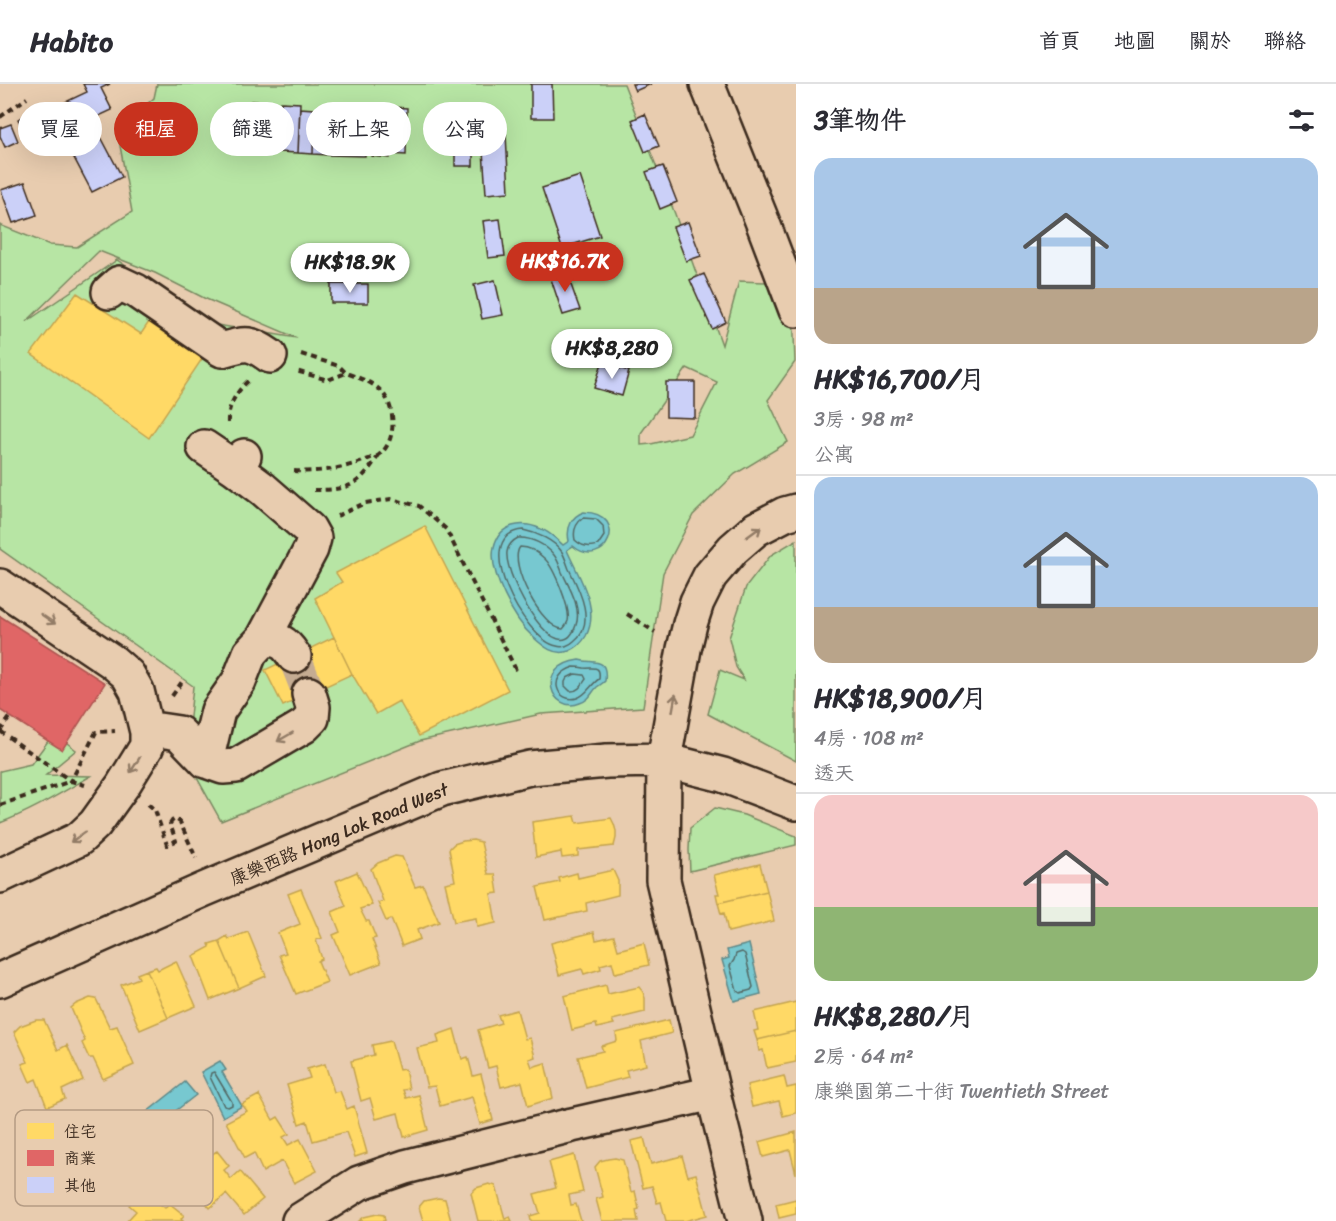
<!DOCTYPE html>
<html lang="zh-TW">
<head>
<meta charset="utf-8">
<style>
	body { margin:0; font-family:Sriracha,"LXGW WenKai TC",sans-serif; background:#f2f2f3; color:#2b2b33; height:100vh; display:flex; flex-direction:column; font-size:22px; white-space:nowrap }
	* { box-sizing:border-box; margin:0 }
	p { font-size:20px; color:#7c7c81 }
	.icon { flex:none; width:33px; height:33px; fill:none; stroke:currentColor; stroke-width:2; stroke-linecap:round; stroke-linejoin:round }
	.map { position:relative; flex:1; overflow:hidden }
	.panel { display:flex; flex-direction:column; background:#fff; width:540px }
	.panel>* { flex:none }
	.guide { position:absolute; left:18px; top:18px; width:570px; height:54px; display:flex; gap:12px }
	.price { position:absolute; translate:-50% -51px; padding:0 14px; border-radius:21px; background:#fff; color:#222; font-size:20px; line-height:39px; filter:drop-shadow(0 2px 3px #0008) }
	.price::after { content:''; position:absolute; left:50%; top:36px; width:18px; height:14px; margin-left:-9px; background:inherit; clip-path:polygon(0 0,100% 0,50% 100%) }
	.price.current { background:#c8321e; color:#fff }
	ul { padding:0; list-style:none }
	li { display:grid; align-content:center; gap:12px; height:318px; padding:0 18px }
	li+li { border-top:2px solid #e1e1e2 }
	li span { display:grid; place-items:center; height:186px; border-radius:18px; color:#555 }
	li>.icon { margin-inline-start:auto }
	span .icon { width:108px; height:108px; fill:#fffc; stroke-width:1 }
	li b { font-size:26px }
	h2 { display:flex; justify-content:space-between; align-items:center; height:72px; padding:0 18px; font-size:26px }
	.chip { padding:0 21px; border-radius:27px; background:#fff; box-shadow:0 6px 24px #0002; font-size:21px; line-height:54px }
	.chip.current { background:#c8321e; color:#fff }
	header { display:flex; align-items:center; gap:36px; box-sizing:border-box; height:84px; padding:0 30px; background:#fff; border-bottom:2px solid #e1e1e2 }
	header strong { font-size:28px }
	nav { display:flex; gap:33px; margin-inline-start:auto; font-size:21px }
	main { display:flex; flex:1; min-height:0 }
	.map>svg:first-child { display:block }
	.green { fill:#b7e5a4; stroke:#798861; stroke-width:1.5; fill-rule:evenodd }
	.water { fill:#77c8d0; stroke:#5f8989; stroke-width:1.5 }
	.homes { fill:#ffd966; stroke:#c4a450; stroke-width:1.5 }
	.shops { fill:#e06666; stroke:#ae5450; stroke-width:1.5 }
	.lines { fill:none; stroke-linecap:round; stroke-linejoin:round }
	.shore { stroke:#536965; stroke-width:1.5 }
	.building { fill:#cbd0f8; stroke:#3b2a1e; stroke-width:1.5 }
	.minor-tunnel { stroke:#c5ac92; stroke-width:33; stroke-dasharray:33 16; stroke-linecap:butt }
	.minor-casing { stroke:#3b2a1e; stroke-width:38 }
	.path { stroke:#3b2a1e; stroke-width:4; stroke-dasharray:6 4.5; stroke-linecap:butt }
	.minor { stroke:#e8ccaf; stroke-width:33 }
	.oneway { stroke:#927b66 }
	.labels { text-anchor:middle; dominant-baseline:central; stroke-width:6; stroke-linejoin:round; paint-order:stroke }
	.street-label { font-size:18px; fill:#3b2a1e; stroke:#e8ccaf }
	.key { fill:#e8ccaf; stroke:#b49b84; stroke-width:1.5 }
	.key-label { font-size:16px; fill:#3b2a1e }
</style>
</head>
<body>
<header>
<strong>Habito</strong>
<nav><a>首頁</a><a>地圖</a><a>關於</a><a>聯絡</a></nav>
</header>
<main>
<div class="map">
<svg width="796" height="1137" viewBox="0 0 796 1137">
	<rect width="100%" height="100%" fill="#e8ccaf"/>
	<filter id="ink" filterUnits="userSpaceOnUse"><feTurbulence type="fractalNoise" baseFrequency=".0167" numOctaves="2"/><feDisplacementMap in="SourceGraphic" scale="12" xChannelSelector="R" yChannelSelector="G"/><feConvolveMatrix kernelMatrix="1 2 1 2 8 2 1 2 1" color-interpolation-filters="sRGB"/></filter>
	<g filter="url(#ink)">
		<!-- green -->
		<path class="green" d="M157 0H624L675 130 722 261 739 197 792 199 795 278 768 316 788 358 735 390 693 431 663 489 643 623 541 630 420 657 221 737 186 674 193 602 0 465V141L50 161 77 163 132 128 117 45 154 14ZM99 167 155 189 204 214 297 254 211 240 117 176 26 238ZM687 284 717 298 690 351 651 360 641 361V349Z
			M796 456V677L708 630 720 586 744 596 736 583 729 554 746 503 771 471Z
			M54 649 76 666 46 691 91 692C61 709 32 727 0 739V687L31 680Z
			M715 724 744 731 796 752V761L690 787 689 766 690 744Z"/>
		<!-- water -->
		<path class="water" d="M584 428C632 430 605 489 573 462L567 466C578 492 601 524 586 552 582 559 577 564 569 567 554 572 544 563 533 553 515 537 488 488 494 463 499 440 522 436 541 445 550 448 556 455 563 461L569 457C566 443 572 432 584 428Z
			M579 576C595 580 608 573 605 597 603 599 600 601 597 603 591 609 590 616 580 619 552 631 533 582 579 576Z
			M749 860 761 910 734 917 722 876 729 874 727 866Z
			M220 977 226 986 222 988 242 1022 223 1033 201 988Z
			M185 998 196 1011 146 1050 137 1036Z"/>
		<!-- homes -->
		<path class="homes" d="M77 209 141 250 155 229 208 266 149 354 31 270Z
			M425 442 508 606 419 652 399 617 376 630 352 590 315 514 342 498 336 489Z
			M334 553 352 590 283 622 265 586Z
			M575 732 577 739 611 734 614 740 616 747V754L614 762 578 766V772L562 774 561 768 536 773 532 738Z
			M473 756 481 758 488 790H495L498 809 491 810 496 839 477 843 476 834 454 838 445 799 455 797 449 765 454 760 463 757Z
			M395 772 402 773 415 803 423 801 439 838 417 846 420 855 402 862 391 835 386 837 378 819 383 817 371 785 378 779Z
			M760 780 767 807 718 819 716 810H719L714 791Z
			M613 786 618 797V811L586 819 587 827 545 836 537 803 560 798 559 794 577 789 578 794Z
			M357 788 372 821 360 825 366 837H369L376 854 372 855 381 879 350 891 333 851 340 848 332 828 346 822 336 797Z
			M301 805 322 854 316 856 322 875 318 877 327 898 296 910 279 871 286 869 278 849 300 840 288 810Z
			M767 807 774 837 728 848 724 829 721 830 718 819Z
			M248 848 266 892 239 904 219 857 227 852 229 855Z
			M594 848 596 856 614 852 618 866 644 859 649 881 615 889 612 878 600 881 601 885 584 890 582 885 559 891 551 859Z
			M219 857 239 904 210 916 193 872 210 863 209 860Z
			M176 877 196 922 168 934 147 886 156 883 158 886Z
			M147 886 168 934 140 946 121 901 139 894 137 890Z
			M606 901 608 910 639 903 643 908 645 914V928L612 936 614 940 597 944 596 940 572 946 564 912Z
			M90 914 96 915 110 944 117 942 134 981 103 995 93 974H89L82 959 85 957 71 924 76 920Z
			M796 918V947L757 956 754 947 758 946 754 928Z
			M517 926 525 955 530 954 535 973 529 975 532 983 545 979 553 1014 528 1022 522 998 501 1003 496 982 488 984 478 946 501 939 498 931Z
			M36 936H44L58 966 67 961 83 996 62 1006 65 1015 47 1023 36 995 30 998 22 980 28 978 14 948 20 942Z
			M669 936 672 949 641 957 646 981 626 986 628 993 586 1004 578 973 603 967 601 962 617 957 616 949Z
			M454 945 462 975 468 973 473 992 481 990 493 1036 480 1040 472 1013 440 1022 435 1002 427 1003 417 964 439 959 437 951Z
			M796 947V978L767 984 763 966 759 967 757 956Z
			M391 957 399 986 405 985 409 1005 403 1006 406 1014 419 1011 428 1046 404 1053 398 1029 376 1035 370 1014 361 1017 351 977 374 971 372 961Z
			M325 980 334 1008 340 1007 347 1025 354 1022 367 1069 355 1073 346 1048 313 1057 307 1037 299 1040 287 1001 310 994 307 985Z
			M784 992 787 1004 796 1002V1029L783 1032 779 1017 752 1023 747 1001Z
			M259 1011 273 1036 278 1033 289 1050 283 1053 288 1061 300 1055 317 1087 294 1099 282 1077 263 1088 254 1069 245 1074 226 1038 247 1027 242 1020Z
			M193 1048 212 1070 217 1067 229 1082 224 1086 231 1095 240 1087 263 1115 244 1131 226 1110 210 1124 196 1107 189 1113 165 1081 183 1067 178 1059Z
			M796 1048V1090L790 1066 763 1073 759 1058Z
			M644 1054 651 1080 682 1072 688 1092 696 1090 707 1131 685 1137H666L661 1118 657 1119 652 1102 643 1104 631 1057Z
			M574 1071 583 1108 569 1111 571 1121 576 1120 581 1137H531L530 1132 540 1129 534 1110 556 1104 549 1078Z
			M615 1074 623 1076 631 1108 635 1107 639 1125 636 1126 638 1137H602L596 1115 603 1113 595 1083 600 1077 608 1075Z
			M489 1100 496 1102 505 1135 510 1133 512 1137H478L471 1109 476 1104Z
			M142 1106 165 1124 169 1119 184 1131 181 1135 183 1137H127L136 1127 129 1121Z
			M438 1114 445 1115 451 1137H423L419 1123 424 1117Z
			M796 1115V1130L779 1134 776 1120Z
			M377 1130 384 1131 385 1137H359L364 1133Z"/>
		<!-- shops -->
		<path class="shops" d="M0 532 105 599 62 666 0 626Z"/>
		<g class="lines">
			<!-- shore -->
			<path class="shore" d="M583 434 596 435 603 442 604 452 598 461C589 464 582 463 575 456 573 447 575 440 583 434Z
				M523 446C537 449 554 456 562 468 565 473 567 480 569 485 579 505 597 539 574 557 570 561 563 564 557 562 524 556 468 450 523 446Z
				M518 454C531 453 546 461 554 471 558 476 560 483 562 488 569 503 582 524 576 541 559 592 504 494 507 468 508 461 512 457 518 454Z
				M520 463C530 463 538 468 545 475 554 484 571 525 568 537 567 540 565 543 563 545 543 546 507 479 520 463Z
				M574 583C577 583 580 583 584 584 593 585 601 580 599 595 591 600 587 611 577 614 558 620 545 592 574 583Z
				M575 590 584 591 586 595C582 601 578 608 570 607L565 602V598L567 594Z
				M742 868 745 870 753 903 751 906 740 909 737 907 730 882 734 876 736 870Z
				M214 988 232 1018V1021L228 1023 224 1022 210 993 211 989Z"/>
		</g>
		<!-- building -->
		<path class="building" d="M83 0H110L101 4 112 26 69 46 57 22 87 8Z
			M531 0H552L553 34H531Z
			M632 0H651L635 7Z
			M251 17 265 18 263 36 250 35Z
			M281 18 300 19 298 69 279 68Z
			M331 21 367 22 365 72 329 71Z
			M373 22 392 23 390 74 372 72Z
			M44 23 56 49 30 61 18 35Z
			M392 23 407 24 406 71 391 70Z
			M300 24 314 25 313 70 298 69Z
			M455 29H473V82H455Z
			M645 30 659 62 645 68 632 36Z
			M314 31 331 32 329 71 313 70Z
			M250 35 263 36 262 68 248 67Z
			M11 40 18 57 5 63 0 52V44Z
			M506 50 509 108 486 110 482 52Z
			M101 53 122 93 92 108 71 68Z
			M663 82 677 118 660 125 646 88Z
			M580 92 600 152 562 164 542 104Z
			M25 98 37 131 13 139 1 106Z
			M500 135 505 172 488 174 483 137Z
			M688 138 701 172 686 177 673 143Z
			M566 187 580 226 563 231 550 192Z
			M704 190 726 238 712 245 690 196Z
			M495 196 503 231 482 235 474 201Z
			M331 200H368V219H331Z
			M602 279 629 287 622 312 594 304Z
			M666 298H695V334L666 333Z"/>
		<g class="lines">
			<!-- minor-tunnel -->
			<path class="minor-tunnel" d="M294 572 309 610"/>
			<!-- minor casing -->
			<g class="minor-casing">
				<path id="minor" d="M707 0 761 134 796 226
					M109 208 119 199 136 207 222 266C246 259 249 257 270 272
					M204 363 235 384
					M244 372 235 384 263 405 309 445 314 454 311 465 263 555
					M0 502 113 578 128 591 137 607 147 648V662L123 701 95 740 79 755 0 792
					M294 572C284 557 280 556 263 555L250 569 239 597 218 627 206 677 223 683 236 682 304 642 312 634 313 623 309 610
					M147 648 159 646 179 649 206 677
					M0 896 203 806 442 705 530 684 607 677 664 676 723 691 796 719
					M299 1137 359 1099 405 1083 572 1041 713 1009
					M745 1137 713 1009 663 796 664 676 684 565 690 540 697 518 710 492 733 465 756 445 785 430 796 427"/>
			</g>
			<!-- path -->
			<path class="path" d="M0 33 27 14
				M301 270 339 282 346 289
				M228 339C227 322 237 307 249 296
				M294 387C319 389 347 384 371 374 373 373 377 373 379 371 397 357 396 324 382 308 373 298 359 294 346 289L328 296 296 287
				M314 406C351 406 359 401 379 371
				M337 432 365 419 391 415 419 422 446 445 518 590
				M627 530 655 548
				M172 612 184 595
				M0 647 71 697 96 648 115 647
				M0 647 11 632
				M148 720 155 726 167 761 176 757 170 740 172 737 175 735 180 738 196 774
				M0 721 71 697 85 701"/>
			<!-- minor -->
			<use href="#minor" class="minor"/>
		</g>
		<!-- one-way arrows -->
		<defs><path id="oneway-shaft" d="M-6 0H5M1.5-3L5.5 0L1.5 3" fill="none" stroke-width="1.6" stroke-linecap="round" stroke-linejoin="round" transform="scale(1.5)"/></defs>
		<g class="oneway">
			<use href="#oneway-shaft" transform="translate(754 448) rotate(-36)"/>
			<use href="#oneway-shaft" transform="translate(48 535) rotate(34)"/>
			<use href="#oneway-shaft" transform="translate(674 619) rotate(-80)"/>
			<use href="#oneway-shaft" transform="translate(285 653) rotate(150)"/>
			<use href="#oneway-shaft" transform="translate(135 681) rotate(122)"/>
			<use href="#oneway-shaft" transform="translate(78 753) rotate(145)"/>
		</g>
	</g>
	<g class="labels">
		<!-- street labels -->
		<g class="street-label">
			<text transform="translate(339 750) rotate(-23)">康樂西路 Hong Lok Road West</text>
		</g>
	</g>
	<!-- legend -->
	<rect x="15" y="1026" width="198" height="96" rx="9" class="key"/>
	<rect x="27" y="1039" width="27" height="16" fill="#ffd966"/>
	<rect x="27" y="1066" width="27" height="16" fill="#e06666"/>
	<rect x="27" y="1093" width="27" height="16" fill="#cbd0f8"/>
	<g class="key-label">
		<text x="64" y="1053">住宅</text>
		<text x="64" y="1080">商業</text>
		<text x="64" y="1107">其他</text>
	</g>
</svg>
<b class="price current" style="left:565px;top:209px">HK$16.7K</b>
<b class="price" style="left:350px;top:210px">HK$18.9K</b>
<b class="price" style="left:612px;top:296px">HK$8,280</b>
<div class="guide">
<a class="chip">買屋</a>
<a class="chip current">租屋</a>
<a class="chip">篩選</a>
<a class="chip">新上架</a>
<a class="chip">公寓</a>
</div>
</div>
<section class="panel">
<h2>3筆物件<svg class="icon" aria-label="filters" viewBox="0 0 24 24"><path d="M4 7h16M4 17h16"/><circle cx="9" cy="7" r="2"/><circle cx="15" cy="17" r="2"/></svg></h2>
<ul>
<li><span style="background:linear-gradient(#a9c7e8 70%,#b9a48a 0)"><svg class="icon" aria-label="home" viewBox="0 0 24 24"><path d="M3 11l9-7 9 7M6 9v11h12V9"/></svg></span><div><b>HK$16,700/月</b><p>3房 · 98 m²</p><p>公寓</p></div></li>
<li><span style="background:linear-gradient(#a9c7e8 70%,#b9a48a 0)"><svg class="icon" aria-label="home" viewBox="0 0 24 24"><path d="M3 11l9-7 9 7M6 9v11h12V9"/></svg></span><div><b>HK$18,900/月</b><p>4房 · 108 m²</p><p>透天</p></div></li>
<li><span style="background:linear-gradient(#f6c9c9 60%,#8fb573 0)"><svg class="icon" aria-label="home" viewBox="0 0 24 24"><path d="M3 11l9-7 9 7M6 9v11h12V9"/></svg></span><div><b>HK$8,280/月</b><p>2房 · 64 m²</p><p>康樂園第二十街 Twentieth Street</p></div></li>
</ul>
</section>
</main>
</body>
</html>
